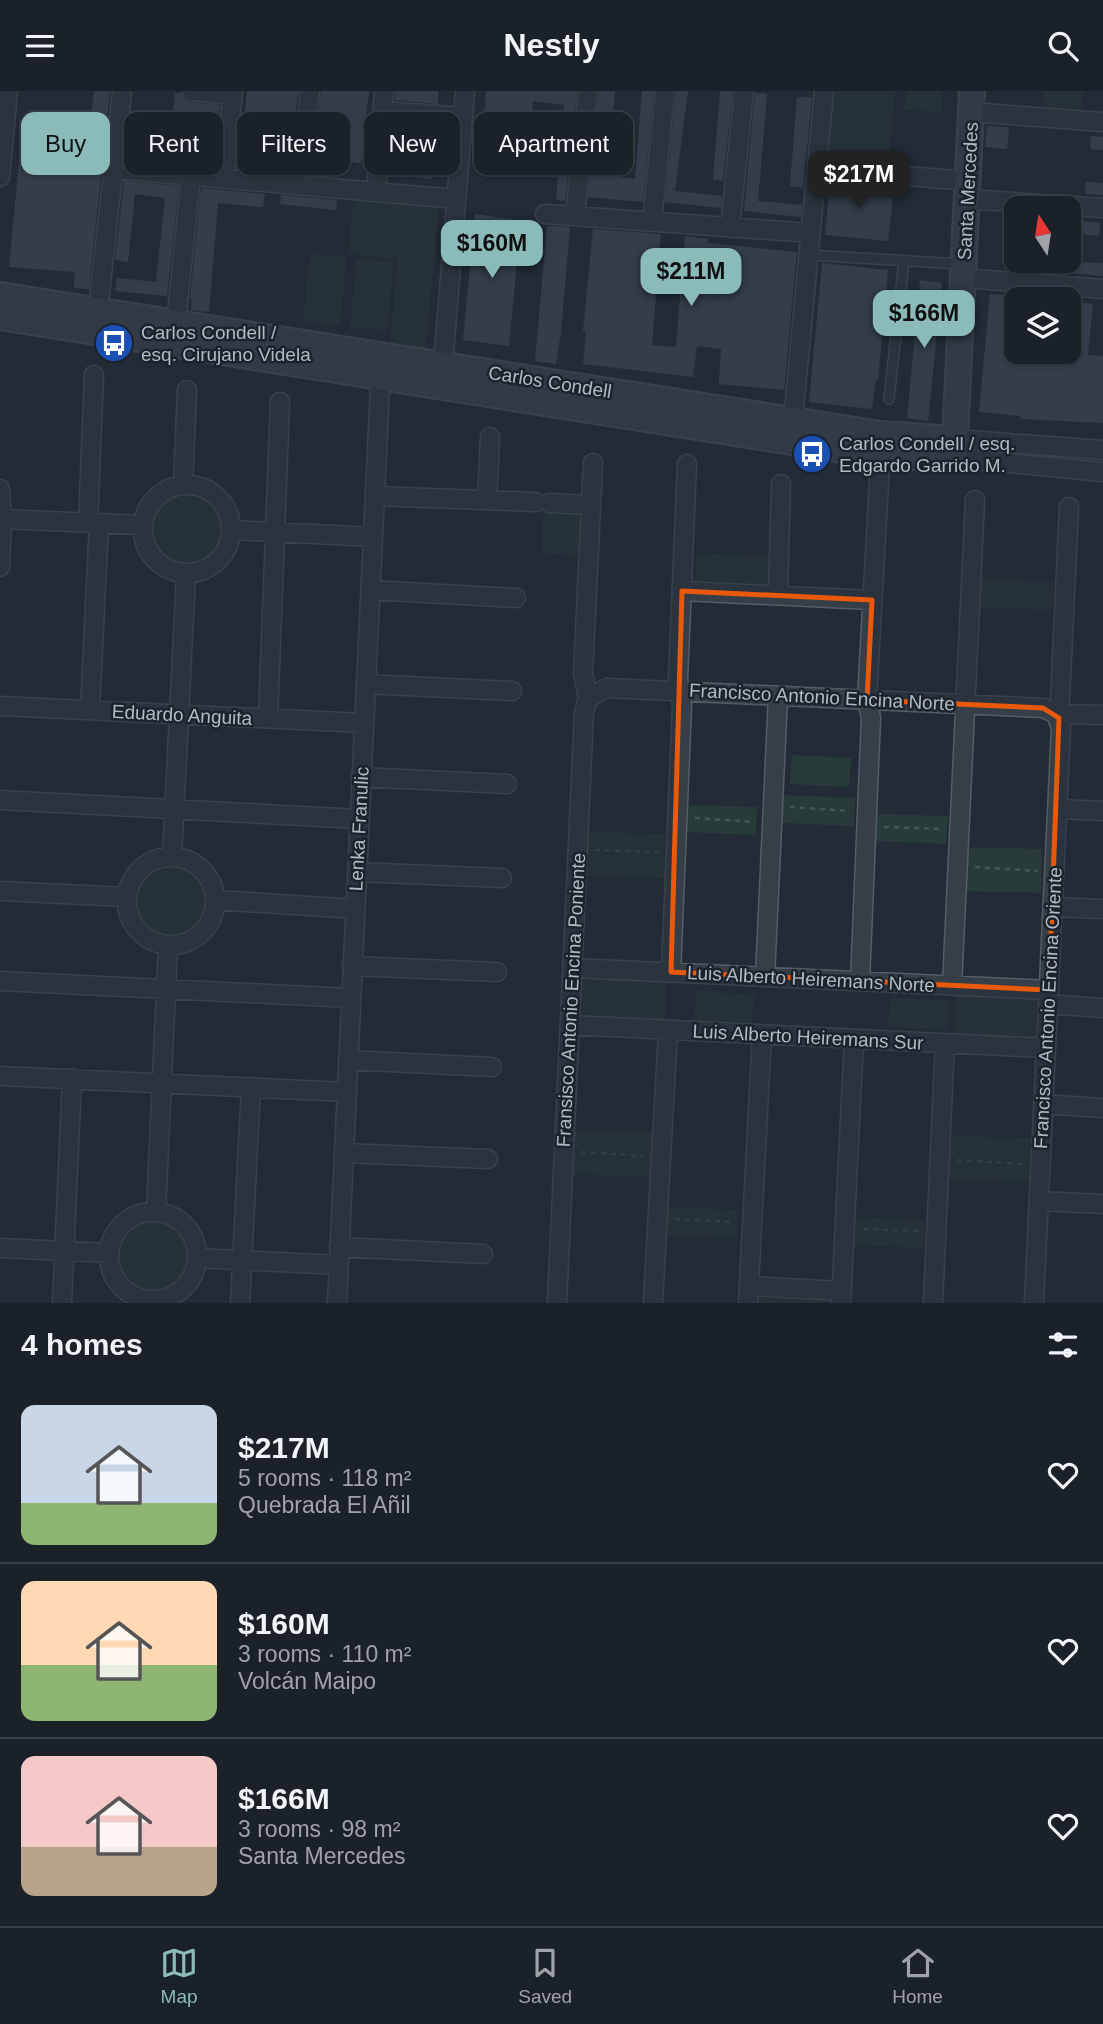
<!DOCTYPE html>
<html lang="en">
<head>
<meta charset="utf-8">
<style>
	body { margin:0; font-family:Helvetica,sans-serif; background:#232930; color:#f1f3f6; height:100vh; display:flex; flex-direction:column; font-size:26px; white-space:nowrap }
	* { box-sizing:border-box; margin:0 }
	p { font-size:23px; color:#9fa3a8 }
	.icon { flex:none; width:38px; height:38px; fill:none; stroke:currentColor; stroke-width:2; stroke-linecap:round; stroke-linejoin:round }
	.map { position:relative; height:1212px; overflow:hidden }
	.side { display:flex; flex-direction:column; background:#1a2128; flex:1 }
	.side>* { flex:none }
	.banner { position:absolute; left:21px; top:21px; width:700px; height:63px; display:flex; gap:14px }
	.needle { width:46px; rotate:348deg }
	.controls { position:absolute; left:1004px; top:105px; display:grid; gap:14px }
	.controls a { display:grid; place-items:center; width:77px; height:77px; border-radius:14px; background:#1a2128; box-shadow:0 2px 5px #0004,0 0 0 2px #383e45; font-size:35px }
	.price { position:absolute; translate:-50% -60px; padding:0 16px; border-radius:14px; background:#8bbbb9; color:#111; font-size:23px; line-height:46px; filter:drop-shadow(0 2px 4px #0008) }
	.price::after { content:''; position:absolute; left:50%; top:42px; width:21px; height:16px; margin-left:-10px; background:inherit; clip-path:polygon(0 0,100% 0,50% 100%) }
	.price.active { background:#222; color:#fff }
	ul { padding:0; list-style:none }
	li { display:flex; align-items:center; gap:21px; height:175px; padding:0 21px }
	li+li { border-top:2px solid #383e45 }
	li span { display:grid; place-items:center; flex:none; width:196px; height:140px; border-radius:14px; color:#555 }
	li>.icon { margin-inline-start:auto }
	span .icon { width:84px; height:84px; fill:#fffc; stroke-width:1 }
	li b { font-size:30px }
	h2 { display:flex; justify-content:space-between; align-items:center; height:84px; padding:0 21px; font-size:30px }
	.chip { padding:0 24px; border-radius:14px; background:#1a2128; box-shadow:0 2px 5px #0004,0 0 0 2px #383e45; font-size:24px; line-height:63px }
	.chip.active { background:#8bbbb9; color:#111 }
	header { display:flex; justify-content:space-between; align-items:center; height:91px; padding:0 21px; background:#1a2128; font-size:32px; font-weight:700 }
	.menu { display:flex; justify-content:space-around; align-items:center; height:98px; border-top:2px solid #383e45; background:#1a2128; font-size:19px; color:#9fa3a8 }
	.menu a { display:grid; justify-items:center; gap:4px }
	.menu .active { color:#8bbbb9 }
	.map>svg:first-child { display:block }
	.green { fill:#283a39 }
	.building { fill:#4b5662 }
	.lines { fill:none; stroke-linecap:round; stroke-linejoin:round }
	.lane-casing { stroke:#545c65; stroke-width:12 }
	.street-casing { stroke:#545c65; stroke-width:21 }
	.secondary-casing { stroke:#545c65; stroke-width:28 }
	.path { stroke:#445557; stroke-width:2.5; stroke-dasharray:5 5; stroke-linecap:butt }
	.lane { stroke:#363e47; stroke-width:9 }
	.street { stroke:#363e47; stroke-width:18 }
	.secondary { stroke:#454d5a; stroke-width:24 }
	.marked { fill:none; stroke:#e8590c; stroke-width:5; stroke-linejoin:round }
	.labels { text-anchor:middle; dominant-baseline:central; stroke-width:5; stroke-linejoin:round; paint-order:stroke }
	.street-label { font-size:19px; fill:#b1b9c3; stroke:#1c232c }
	.poi-label { font-size:19px; fill:#b1b9c3; stroke:#1c232c; text-anchor:start }
</style>
</head>
<body>
<header><svg class="icon" aria-label="menu" viewBox="0 0 24 24"><path d="M4 6h16M4 12h16M4 18h16"/></svg>Nestly<svg class="icon" aria-label="search" viewBox="0 0 24 24"><circle cx="10" cy="10" r="6"/><path d="M15 15l6 6"/></svg></header>
<div class="map">
<svg width="1103" height="1212" viewBox="0 0 1103 1212">
	<rect width="100%" height="100%" fill="#232c36"/>
	<!-- green -->
	<path class="green" d="M829 0H895L889 68 824 63Z
		M906 0H942L941 21 904 19Z
		M1045 0H1082L1081 21 1043 18Z
		M353 109 439 117 425 265 389 261 398 167 348 163Z
		M310 163 347 166 340 234 303 231Z
		M357 168 394 171 387 239 350 236Z
		M150 439a37 37 0 1 1 74 0a37 37 0 1 1-74 0Z
		M544 416 588 419 585 465 541 462Z
		M696 462 768 465 767 493 695 490Z
		M981 488 1053 491 1052 519 979 516Z
		M792 664 851 667 849 696 790 693Z
		M783 704 855 707 854 735 782 732Z
		M685 714 757 716 756 744 684 741Z
		M875 723 948 725 946 753 874 750Z
		M586 741 665 743 664 787 585 785Z
		M963 756 1042 758 1041 802 962 800Z
		M133 812a37 37 0 1 1 74 0a37 37 0 1 1-74 0Z
		M583 884 666 887 665 930 582 928Z
		M696 900 754 904 752 933 694 929Z
		M957 902 1036 904 1035 948 956 946Z
		M890 906 948 910 947 939 888 935Z
		M569 1040 652 1042 651 1086 568 1083Z
		M948 1045 1031 1047 1029 1091 947 1088Z
		M666 1116 738 1119 737 1147 665 1144Z
		M853 1126 925 1129 924 1157 852 1154Z
		M116 1164a37 37 0 1 1 74 0a37 37 0 1 1-74 0Z
		M757 1207 828 1210V1212H757Z"/>
	<!-- building -->
	<path class="building" d="M94 0H110L89 198 74 197 75 181 9 176 21 50 88 56Z
		M247 0H299L288 67 241 64Z
		M321 0H369L361 72 315 69Z
		M395 0H438V13L395 9Z
		M486 0H577L565 110 556 109 564 14 533 10 530 60 482 55Z
		M599 0H615L607 85 635 88 642 0H654L643 111 588 106Z
		M676 0H688L675 100 722 105 721 117 665 111Z
		M720 0H733L723 90 713 89Z
		M175 2H181L185 9 190 11 220 14 215 69 170 63Z
		M755 2 767 3 758 110 802 114 801 126 744 120Z
		M797 6H812L803 97 790 95Z
		M393 32 436 35 432 88 389 83Z
		M987 35 1007 36 1009 39 1007 58 985 56Z
		M1091 45 1103 46V59L1090 58Z
		M124 90 179 95 167 205 115 200 117 187 156 191 165 107 135 103 128 171 115 169Z
		M830 90 894 96 888 150 825 144Z
		M1086 91 1103 92V104L1085 103Z
		M201 97 265 103 263 116 218 112 209 221 191 219 192 208H190Z
		M281 104 337 109 336 119 280 113Z
		M475 123 521 130 509 255 463 249Z
		M1069 129 1100 132 1099 145 1069 142Z
		M547 135 570 136 561 241 556 273 535 270Z
		M593 138 661 143 652 254 676 256 685 145 708 148V152L797 161 784 299 719 293 721 258 697 255 693 286 583 273 586 241 583 240Z
		M1037 170 1103 172V185L1037 179Z
		M822 172 888 179 878 289H876L872 318 809 311Z
		M920 189 942 192 928 330 907 327Z
		M990 203 1013 205 1008 261H1069L1070 210 1093 213 1088 264 1103 265V332L1020 328 1021 325 979 321Z"/>
	<g class="lines">
		<!-- lane casing -->
		<g class="lane-casing">
			<path id="lane" d="M809 164 961 173
				M889 308 904 170"/>
		</g>
		<!-- street casing -->
		<g class="street-casing">
			<path id="street" d="M192 0 232 4
				M383 20 463 26
				M971 21 1103 31
				M113 78 456 108
				M817 78 968 90
				M0 86 8 0
				M224 88 233 0
				M301 95 310 0
				M376 100 384 0
				M967 108 1103 117
				M545 123 811 142
				M575 125 588 0
				M652 131 665 0
				M730 137 744 0
				M963 187 1103 198
				M98 219 122 0
				M176 232 191 85
				M443 274 465 0
				M793 329 824 0
				M955 348 1103 359
				M954 367 1103 381
				M143 438a44 44 0 1 1 88 0a44 44 0 1 1-88 0Z
				M183 394 187 299
				M0 398 2 428 0 476
				M375 405 535 411
				M487 409 490 346
				M549 412 591 414
				M2 428 143 434
				M88 432 94 284
				M232 439 373 446
				M370 499 516 507
				M682 500 872 509
				M778 504 781 393
				M366 593 512 600
				M588 607 607 597 1043 617 1056 623
				M0 615 364 632
				M90 619 99 432
				M1056 623 1060 609 1069 416
				M1056 623 1103 624
				M268 627 280 311
				M361 686 507 693
				M0 709 359 728
				M1058 718 1103 720
				M172 765 186 483
				M127 810a44 44 0 1 1 88 0a44 44 0 1 1-88 0Z
				M357 781 502 787
				M0 800 126 806
				M215 809 355 818
				M1053 816 1103 818
				M352 875 497 881
				M573 877 1049 899
				M671 881 682 614 678 588 687 373
				M765 886 778 605
				M0 890 351 907
				M860 890 871 627 867 609 881 354
				M952 895 975 409
				M1048 913 1103 917
				M570 934 1046 957
				M348 969 492 976
				M0 985 346 1001
				M1044 1013 1103 1017
				M344 1062 488 1068
				M1039 1110 1103 1113
				M156 1121 168 854
				M109 1165a44 44 0 1 1 88 0a44 44 0 1 1-88 0Z
				M339 1156 483 1163
				M0 1157 109 1162
				M197 1167 338 1174
				M749 1195 842 1200
				M62 1212 72 987
				M240 1212 251 996
				M337 1212 381 275
				M557 1212 584 622 588 607 583 583 593 372
				M653 1212 668 939
				M748 1212 762 943
				M841 1212 854 948
				M933 1212 945 952
				M1034 1212 1061 637 1056 623"/>
		</g>
		<!-- secondary casing -->
		<g class="secondary-casing">
			<path id="secondary" d="M0 204 881 343 955 348
				M0 226 880 365 954 367 972 0"/>
		</g>
		<!-- path -->
		<path class="path" d="M790 716 850 720
			M695 727 755 731
			M884 736 944 738
			M595 759 659 761
			M975 776 1038 780
			M581 1061 644 1065
			M957 1069 1023 1073
			M675 1128 735 1131
			M863 1138 919 1140"/>
		<!-- lane -->
		<use href="#lane" class="lane"/>
		<!-- street -->
		<use href="#street" class="street"/>
		<!-- secondary -->
		<use href="#secondary" class="secondary"/>
	</g>
	<!-- marked area -->
	<path d="M0 0H1103V1212H0ZM682 500 872 509 867 609 1043 617 1059 627 1049 899 671 881Z" fill="#232c36" fill-opacity=".55" fill-rule="evenodd"/>
	<path class="marked" d="M682 500 872 509 867 609 1043 617 1059 627 1049 899 671 881Z"/>
	<!-- icons -->
	<defs>
		<g id="bus-disc" transform="scale(2.0125)"><circle r="9.5" fill="#1a4fb4" stroke="#1c232c"/><path d="M-5-6H5V4H4V6H2V4H-2V6H-4V4H-5ZM-3.5-4V0h7V-4ZM-3.5 1.2v1.5H-2V1.2ZM2 1.2v1.5H3.5V1.2Z" fill="#fff"/></g>
	</defs>
	<g fill-rule="evenodd">
		<use href="#bus-disc" x="114" y="252"/>
		<use href="#bus-disc" x="812" y="363"/>
	</g>
	<g class="labels">
		<!-- street labels -->
		<g class="street-label">
			<text transform="translate(968 100) rotate(-87)">Santa Mercedes</text>
			<text transform="translate(550 291) rotate(9)">Carlos Condell</text>
			<text transform="translate(822 606) rotate(3)">Francisco Antonio Encina Norte</text>
			<text transform="translate(182 624) rotate(3)">Eduardo Anguita</text>
			<text transform="translate(359 738) rotate(-87)">Lenka Franulic</text>
			<text transform="translate(811 888) rotate(3)">Luis Alberto Heiremans Norte</text>
			<text transform="translate(571 909) rotate(-87)">Fransisco Antonio Encina Poniente</text>
			<text transform="translate(1048 917) rotate(-87)">Francisco Antonio Encina Oriente</text>
			<text transform="translate(808 946) rotate(3)">Luis Alberto Heiremans Sur</text>
		</g>
		<!-- poi labels -->
		<g class="poi-label">
			<text x="141" y="241">Carlos Condell /<tspan x="141" dy="22">esq. Cirujano Videla</tspan></text>
			<text x="839" y="352">Carlos Condell / esq.<tspan x="839" dy="22">Edgardo Garrido M.</tspan></text>
		</g>
	</g>
</svg>
<div class="controls">
<a><svg class="needle" viewBox="-14 -14 28 28"><path d="M0-13l5 13h-10z" fill="#e53935"/><path d="M0 13l5-13h-10z" fill="#9fa3a8"/></svg></a>
<a><svg class="icon" aria-label="layers" viewBox="0 0 24 24"><path d="M12 4l9 5-9 5-9-5zM3 14l9 5 9-5"/></svg></a>
</div>
<b class="price active" style="left:859px;top:120px">$217M</b>
<b class="price" style="left:492px;top:189px">$160M</b>
<b class="price" style="left:691px;top:217px">$211M</b>
<b class="price" style="left:924px;top:259px">$166M</b>
<div class="banner">
<a class="chip active">Buy</a>
<a class="chip">Rent</a>
<a class="chip">Filters</a>
<a class="chip">New</a>
<a class="chip">Apartment</a>
</div>
</div>
<section class="side">
<h2>4 homes<svg class="icon" aria-label="filters" viewBox="0 0 24 24"><path d="M4 7h16M4 17h16"/><circle cx="9" cy="7" r="2"/><circle cx="15" cy="17" r="2"/></svg></h2>
<ul>
<li><span style="background:linear-gradient(#c9d6e8 70%,#8fb573 0)"><svg class="icon" aria-label="home" viewBox="0 0 24 24"><path d="M3 11l9-7 9 7M6 9v11h12V9"/></svg></span><div><b>$217M</b><p>5 rooms · 118 m²</p><p>Quebrada El Añil</p></div><svg class="icon" aria-label="heart" viewBox="0 0 24 24"><path d="M12 20l-8-8c-3-5 5-10 8-4 3-6 11-1 8 4z"/></svg></li>
<li><span style="background:linear-gradient(#ffd9b3 60%,#8fb573 0)"><svg class="icon" aria-label="home" viewBox="0 0 24 24"><path d="M3 11l9-7 9 7M6 9v11h12V9"/></svg></span><div><b>$160M</b><p>3 rooms · 110 m²</p><p>Volcán Maipo</p></div><svg class="icon" aria-label="heart" viewBox="0 0 24 24"><path d="M12 20l-8-8c-3-5 5-10 8-4 3-6 11-1 8 4z"/></svg></li>
<li><span style="background:linear-gradient(#f6c9c9 65%,#b9a48a 0)"><svg class="icon" aria-label="home" viewBox="0 0 24 24"><path d="M3 11l9-7 9 7M6 9v11h12V9"/></svg></span><div><b>$166M</b><p>3 rooms · 98 m²</p><p>Santa Mercedes</p></div><svg class="icon" aria-label="heart" viewBox="0 0 24 24"><path d="M12 20l-8-8c-3-5 5-10 8-4 3-6 11-1 8 4z"/></svg></li>
</ul>
</section>
<nav class="menu">
<a class="active"><svg class="icon" aria-label="map" viewBox="0 0 24 24"><path d="M3 6l6-2 6 2 6-2v14l-6 2-6-2-6 2zM9 4v14M15 6v14"/></svg>Map</a>
<a><svg class="icon" aria-label="saved" viewBox="0 0 24 24"><path d="M7 4h10v16l-5-4-5 4z"/></svg>Saved</a>
<a><svg class="icon" aria-label="home" viewBox="0 0 24 24"><path d="M3 11l9-7 9 7M6 9v11h12V9"/></svg>Home</a>
</nav>
</body>
</html>
